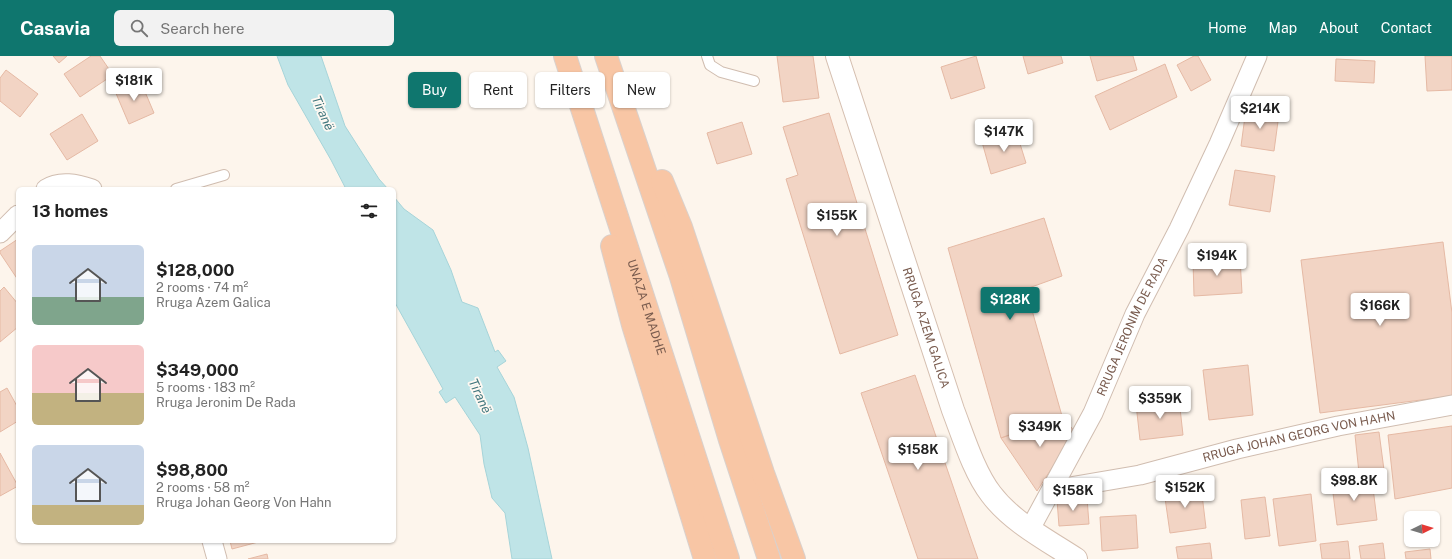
<!DOCTYPE html>
<html lang="en">
<head>
<meta charset="utf-8">
<style>
	body { margin:0; font-family:"Public Sans",sans-serif; background:#f2f2f2; color:#222; height:100vh; display:flex; flex-direction:column; font-size:15px; white-space:nowrap }
	* { box-sizing:border-box; margin:0 }
	p { font-size:13px; color:#767676 }
	.icon { flex:none; width:22px; height:22px; fill:none; stroke:currentColor; stroke-width:2; stroke-linecap:round; stroke-linejoin:round }
	.map { position:relative; flex:1; overflow:hidden }
	.sheet { position:absolute; left:16px; top:131px; width:380px; height:356px; display:flex; flex-direction:column; background:#fff; border-radius:6px; box-shadow:0 1px 3px #0004 }
	.sheet>* { flex:none }
	.hud { position:absolute; left:408px; top:16px; width:380px; height:36px; display:flex; gap:8px }
	.needle { width:26px; rotate:85deg }
	.fabs { position:absolute; left:1404px; top:455px; display:grid; gap:8px }
	.fabs a { display:grid; place-items:center; width:36px; height:36px; border-radius:6px; background:#fff; box-shadow:0 1px 3px #0004; font-size:20px }
	.price { position:absolute; translate:-50% -34px; padding:0 9px; border-radius:4px; background:#fff; color:#222; font-size:13px; line-height:26px; filter:drop-shadow(0 1px 2px #0008) }
	.price::after { content:''; position:absolute; left:50%; top:24px; width:12px; height:9px; margin-left:-6px; background:inherit; clip-path:polygon(0 0,100% 0,50% 100%) }
	.price.active { background:#0f766e; color:#fff }
	ul { padding:0; list-style:none }
	li { display:flex; align-items:center; gap:12px; height:100px; padding:0 16px }
	li span { display:grid; place-items:center; flex:none; width:112px; height:80px; border-radius:6px; color:#555 }
	li>.icon { margin-inline-start:auto }
	span .icon { width:48px; height:48px; fill:#fffc; stroke-width:1 }
	li b { font-size:17px }
	h2 { display:flex; justify-content:space-between; align-items:center; height:48px; padding:0 16px; font-size:17px }
	.chip { padding:0 14px; border-radius:6px; background:#fff; box-shadow:0 1px 3px #0004; font-size:14px; line-height:36px }
	.chip.active { background:#0f766e; color:#fff }
	header { display:flex; align-items:center; gap:24px; box-sizing:border-box; height:56px; padding:0 20px; background:#0f766e; color:#fff }
	header strong { font-size:19px }
	nav { display:flex; gap:22px; margin-inline-start:auto; font-size:14px }
	.search { width:280px; height:36px; background:#f2f2f2; display:flex; align-items:center; gap:10px; box-sizing:border-box; padding:0 14px; border-radius:6px; color:#767676; font-size:15px }
	.map>svg:first-child { display:block }
	.water { fill:#bfe4e7; stroke:#a6d4d9 }
	.building { fill:#f2d4c4; stroke:#e5b9a4 }
	.lines { fill:none; stroke-linecap:round; stroke-linejoin:round }
	.service-casing { stroke:#d0bdb0; stroke-width:12 }
	.minor-casing { stroke:#d0bdb0; stroke-width:21 }
	.secondary-casing { stroke:#d5bfb0; stroke-width:24 }
	.trunk-casing { stroke:#d9d1cd; stroke-width:24 }
	.service { stroke:#fff; stroke-width:10 }
	.minor { stroke:#fff; stroke-width:19 }
	.secondary { stroke:#fff; stroke-width:22 }
	.trunk { stroke:#f8c6a5; stroke-width:22 }
	.labels { text-anchor:middle; dominant-baseline:central; stroke-width:3.5; stroke-linejoin:round; paint-order:stroke }
	.street-label { font-size:12px; fill:#795b4e; stroke:#fff9f3 }
	.water-label { font-size:13px; font-style:italic; fill:#40767d; stroke:#fff9f3 }
</style>
</head>
<body>
<header>
<strong>Casavia</strong>
<div class="search"><svg class="icon" aria-label="search" viewBox="0 0 24 24"><circle cx="10" cy="10" r="6"/><path d="M15 15l6 6"/></svg>Search here</div>
<nav><a>Home</a><a>Map</a><a>About</a><a>Contact</a></nav>
</header>
<div class="map">
<svg width="1452" height="503" viewBox="0 0 1452 503">
	<rect width="100%" height="100%" fill="#fdf5ec"/>
	<!-- water -->
	<path class="water" d="M277 0H321L345 70 379 123 388 133H346L331 104 288 29Z
		M394 141 404 153 433 174 451 214 462 246 478 252 495 296 498 294 506 305 497 311 514 341 528 392 552 503H512L505 457 492 442 484 408 480 379 455 341 446 347 439 336 443 333 394 245Z"/>
	<!-- building -->
	<path class="building" d="M53 0H67L59 7Z
		M91 0H100L113 19 80 41 64 18Z
		M777 0H813L819 42 783 46Z
		M976 0 985 32 951 43 941 11Z
		M1023 0H1061L1063 7 1028 18Z
		M1090 0H1133L1137 14 1097 25Z
		M1194 0H1198L1211 24 1191 35 1177 9Z
		M1425 0H1452V34L1427 35Z
		M1336 3 1375 5 1374 27 1335 25Z
		M1165 8 1177 41 1110 74 1095 40Z
		M6 14 38 38 20 61 0 45V22Z
		M140 24 154 57 129 68 115 35Z
		M1246 53 1279 58 1274 95 1241 90Z
		M829 57 898 279 840 298 786 123 798 119 783 71Z
		M82 58 98 85 67 104 50 78Z
		M742 66 752 98 717 108 707 77Z
		M1016 75 1026 107 991 118 982 86Z
		M1235 114 1275 120 1270 156 1229 149Z
		M1044 162 1062 220 1026 233 1062 360 1001 382 948 192Z
		M18 183V224L0 197V195Z
		M1443 186 1452 257V340L1320 357 1301 204Z
		M1240 202 1242 237 1194 240 1193 204Z
		M4 231 18 248V271L0 286V235Z
		M1248 309 1253 359 1209 364 1203 314Z
		M915 319 971 483 978 503H918L861 337Z
		M7 332 18 352V365L0 376V336Z
		M1179 343 1183 379 1140 384 1136 348Z
		M1062 360 1075 376 1037 435 1001 382Z
		M1452 370V432L1395 443 1388 379Z
		M1379 376 1384 414 1359 417 1355 379Z
		M0 397 18 430 0 440Z
		M1372 424 1377 464 1337 469 1332 429Z
		M1201 430 1206 472 1170 477 1164 435Z
		M1311 438 1316 485 1279 490 1273 443Z
		M1265 441 1270 480 1245 483 1241 444Z
		M1087 442 1089 468 1059 470 1057 444Z
		M1136 459 1138 492 1102 495 1100 461Z
		M230 485H262L232 493Z
		M1348 485 1350 503H1322L1320 488Z
		M1210 487 1212 503H1178L1176 491Z
		M1383 487 1385 503H1361L1359 490Z
		M1430 493 1431 503H1406L1405 496Z
		M267 498 268 503H248Z"/>
	<g class="lines">
		<!-- service casing -->
		<g class="service-casing">
			<path id="service" d="M707 0 710 9 721 16 754 25
				M176 133 224 119"/>
		</g>
		<!-- minor casing -->
		<g class="minor-casing">
			<g id="minor">
				<path d="M46 133C60 124 77 128 92 133"/>
				<path d="M0 177 18 159"/>
				<path id="s1" d="M1052 434 1140 419 1237 393 1338 370 1452 349"/>
				<path id="s2" d="M1030 473 1093 357 1135 258 1179 173 1219 88 1257 0"/>
				<path d="M212 485 217 503"/>
			</g>
		</g>
		<!-- secondary casing -->
		<g class="secondary-casing">
			<g id="secondary">
				<path id="s3" d="M837 0 953 354C963 380 974 416 991 438 1012 466 1047 484 1076 503"/>
			</g>
		</g>
		<!-- trunk casing -->
		<g class="trunk-casing">
			<g id="trunk">
				<path id="s4" d="M565 0 728 503"/>
				<path d="M606 0 681 221 730 384 769 503"/>
				<path d="M662 125 681 171 763 417 794 503"/>
				<path d="M612 190 633 269 705 503"/>
			</g>
		</g>
		<!-- service -->
		<use href="#service" class="service"/>
		<!-- minor -->
		<use href="#minor" class="minor"/>
		<!-- secondary -->
		<use href="#secondary" class="secondary"/>
		<!-- trunk -->
		<use href="#trunk" class="trunk"/>
	</g>
	<g class="labels">
		<!-- street labels -->
		<g class="street-label">
			<text stroke="none"><textPath href="#s4" startOffset="264">UNAZA E MADHE</textPath></text>
			<text stroke="none"><textPath href="#s2" startOffset="227">RRUGA JERONIM DE RADA</textPath></text>
			<text stroke="none"><textPath href="#s3" startOffset="286">RRUGA AZEM GALICA</textPath></text>
			<text stroke="none"><textPath href="#s1" startOffset="253">RRUGA JOHAN GEORG VON HAHN</textPath></text>
		</g>
		<!-- water labels -->
		<g class="water-label">
			<text transform="translate(323 57) rotate(66)">Tiranë</text>
			<text transform="translate(480 340) rotate(65)">Tiranë</text>
		</g>
	</g>
</svg>
<div class="fabs">
<a><svg class="needle" viewBox="-14 -14 28 28"><path d="M0-13l5 13h-10z" fill="#e53935"/><path d="M0 13l5-13h-10z" fill="#767676"/></svg></a>
</div>
<b class="price" style="left:134px;top:46px">$181K</b>
<b class="price" style="left:1260px;top:74px">$214K</b>
<b class="price" style="left:1004px;top:97px">$147K</b>
<b class="price" style="left:837px;top:181px">$155K</b>
<b class="price" style="left:1217px;top:221px">$194K</b>
<b class="price active" style="left:1010px;top:265px">$128K</b>
<b class="price" style="left:1380px;top:271px">$166K</b>
<b class="price" style="left:1160px;top:364px">$359K</b>
<b class="price" style="left:1040px;top:392px">$349K</b>
<b class="price" style="left:918px;top:415px">$158K</b>
<b class="price" style="left:1354px;top:446px">$98.8K</b>
<b class="price" style="left:1185px;top:453px">$152K</b>
<b class="price" style="left:1073px;top:456px">$158K</b>
<div class="hud">
<a class="chip active">Buy</a>
<a class="chip">Rent</a>
<a class="chip">Filters</a>
<a class="chip">New</a>
</div>
<section class="sheet">
<h2>13 homes<svg class="icon" aria-label="filters" viewBox="0 0 24 24"><path d="M4 7h16M4 17h16"/><circle cx="9" cy="7" r="2"/><circle cx="15" cy="17" r="2"/></svg></h2>
<ul>
<li><span style="background:linear-gradient(#c9d6e8 65%,#7fa58c 0)"><svg class="icon" aria-label="home" viewBox="0 0 24 24"><path d="M3 11l9-7 9 7M6 9v11h12V9"/></svg></span><div><b>$128,000</b><p>2 rooms · 74 m²</p><p>Rruga Azem Galica</p></div></li>
<li><span style="background:linear-gradient(#f6c9c9 60%,#c2b280 0)"><svg class="icon" aria-label="home" viewBox="0 0 24 24"><path d="M3 11l9-7 9 7M6 9v11h12V9"/></svg></span><div><b>$349,000</b><p>5 rooms · 183 m²</p><p>Rruga Jeronim De Rada</p></div></li>
<li><span style="background:linear-gradient(#c9d6e8 75%,#c2b280 0)"><svg class="icon" aria-label="home" viewBox="0 0 24 24"><path d="M3 11l9-7 9 7M6 9v11h12V9"/></svg></span><div><b>$98,800</b><p>2 rooms · 58 m²</p><p>Rruga Johan Georg Von Hahn</p></div></li>
</ul>
</section>
</div>
</body>
</html>
